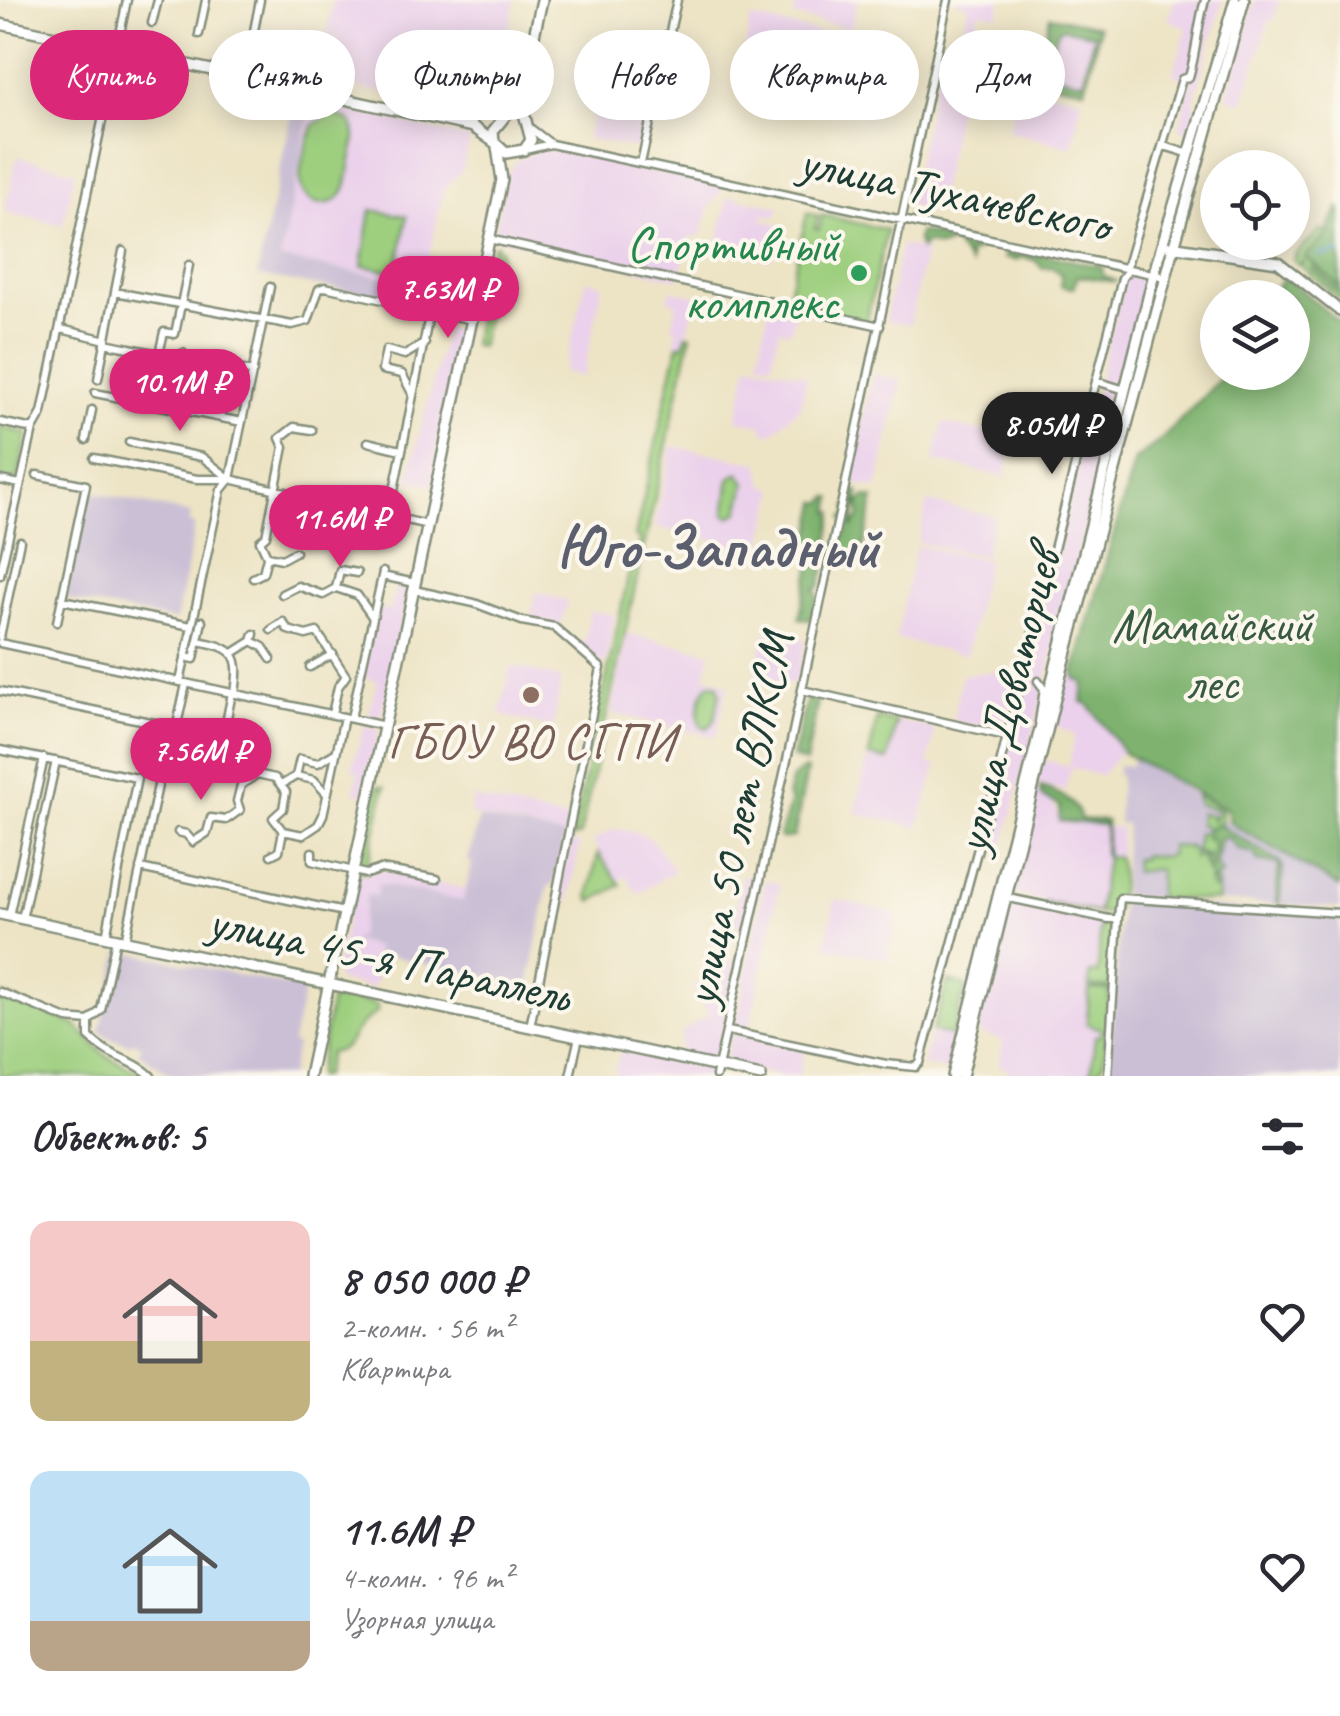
<!DOCTYPE html>
<html lang="ru">
<head>
<meta charset="utf-8">
<style>
	body { margin:0; font-family:Caveat,sans-serif; background:#f2f2f3; color:#2b2b33; height:100vh; display:flex; flex-direction:column; font-size:38px; white-space:nowrap }
	* { box-sizing:border-box; margin:0 }
	p { font-size:32px; color:#7c7c81 }
	.icon { flex:none; width:55px; height:55px; fill:none; stroke:currentColor; stroke-width:2; stroke-linecap:round; stroke-linejoin:round }
	.map { position:relative; height:1076px; overflow:hidden }
	.drawer { display:flex; flex-direction:column; background:#fff; flex:1 }
	.drawer>* { flex:none }
	.banner { position:absolute; left:30px; top:30px; width:1280px; height:90px; display:flex; gap:20px }
	.fabs { position:absolute; left:1200px; top:150px; display:grid; gap:20px }
	.fabs a { display:grid; place-items:center; width:110px; height:110px; border-radius:50%; background:#fff; box-shadow:0 5px 25px #0003; font-size:50px }
	.price { position:absolute; translate:-50% -85px; padding:0 22px; border-radius:35px; background:#db2777; color:#fff; font-size:32px; line-height:65px; filter:drop-shadow(0 2px 5px #0008) }
	.price::after { content:''; position:absolute; left:50%; top:60px; width:30px; height:22px; margin-left:-15px; background:inherit; clip-path:polygon(0 0,100% 0,50% 100%) }
	.price.on { background:#222; color:#fff }
	ul { padding:0; list-style:none }
	li { display:flex; align-items:center; gap:30px; height:250px; padding:0 30px }
	li span { display:grid; place-items:center; flex:none; width:280px; height:200px; border-radius:20px; color:#555 }
	li>.icon { margin-inline-start:auto }
	span .icon { width:120px; height:120px; fill:#fffc; stroke-width:1 }
	li b { font-size:42px }
	h2 { display:flex; justify-content:space-between; align-items:center; height:120px; padding:0 30px; font-size:42px }
	.pill { padding:0 35px; border-radius:45px; background:#fff; box-shadow:0 5px 25px #0003; font-size:35px; line-height:90px }
	.pill.on { background:#db2777; color:#fff }
	.map>svg:first-child { display:block }
	.built { fill:#ebd1eb }
	.industrial { fill:#cbbfd5 }
	.green { fill:#9ecf7f; stroke:#5e865a; stroke-width:2.5 }
	.forest { fill:#7eb26e; stroke:#4e7851; stroke-width:2.5 }
	.lines { fill:none; stroke-linecap:round; stroke-linejoin:round }
	.stream { stroke:#68a5d9; stroke-width:2.5 }
	.minor-casing { stroke:#86907c; stroke-width:11 }
	.major-casing { stroke:#86907c; stroke-width:14 }
	.minor { stroke:#fff; stroke-width:6 }
	.major { stroke:#fff; stroke-width:9 }
	.leisure-dot { fill:#2e9e5b; stroke:#fbf7ec; stroke-width:4 }
	.education-dot { fill:#8d6e63; stroke:#fbf7ec; stroke-width:4 }
	.labels { text-anchor:middle; dominant-baseline:central; stroke-width:8; stroke-linejoin:round; paint-order:stroke }
	.street-label { font-size:50px; fill:#1f3d34; stroke:#fbf7ec }
	.leisure-label { font-size:50px; fill:#27864d; stroke:#fbf7ec; text-anchor:end }
	.park-label { font-size:50px; fill:#385a43; stroke:#fbf7ec }
	.education-label { font-size:50px; fill:#785e54; stroke:#fbf7ec }
	.district-label { font-size:60px; font-weight:bold; fill:#5c5f6e; stroke:#fbf7ec }
</style>
</head>
<body>
<div class="map">
<svg width="1340" height="1076" viewBox="0 0 1340 1076">
	<rect width="100%" height="100%" fill="#fbf7ec"/>
	<filter id="ink" filterUnits="userSpaceOnUse"><feTurbulence type="fractalNoise" baseFrequency=".01" numOctaves="2"/><feDisplacementMap in="SourceGraphic" scale="20" xChannelSelector="R" yChannelSelector="G"/><feConvolveMatrix kernelMatrix="1 2 1 2 8 2 1 2 1" color-interpolation-filters="sRGB"/></filter>
	<filter id="wash" filterUnits="userSpaceOnUse"><feTurbulence type="fractalNoise" baseFrequency=".0048" numOctaves="4" result="noise"/><feDisplacementMap in="SourceGraphic" scale="40" xChannelSelector="R" yChannelSelector="G"/><feGaussianBlur stdDeviation="2.25" result="paint"/><feColorMatrix in="noise" values="0 0 0 0 0 0 0 0 0 0 0 0 0 0 0 0 0 1.4 0 .05"/><feComposite in="paint" operator="in"/></filter>
	<g filter="url(#wash)">
		<rect width="100%" height="100%" fill="#ede4c5"/>
		<!-- built -->
		<path class="built" d="M333 0H515L495 98 486 120 404 103 407 90 402 87 387 85 385 93 318 79Z
			M797 0H858L851 29 793 16Z
			M952 0H1001L998 15 979 12 939 195 938 213 908 206 942 46 959 49 969 5Z
			M1175 0H1223L1193 103 1196 105 1190 131 1179 128 1191 80 1173 75 1187 28 1168 19Z
			M1255 0H1279L1273 21 1269 20 1243 103 1227 97Z
			M751 18 855 40 844 94 791 82 793 70 790 81 740 70Z
			M1050 18 1098 29 1084 90 1036 78Z
			M1020 84 1082 99 1072 147 1008 131Z
			M608 96 653 106 645 146 632 148 586 138 595 113 603 114Z
			M312 101 470 139 462 170 444 189 423 284 280 259Z
			M550 149 722 185V190L709 208 701 236 688 238 679 279 493 237 508 172 517 161 537 151Z
			M17 157 75 171 63 225 5 212Z
			M728 196 780 207 777 217 763 215 762 220 779 224 771 260 717 247Z
			M901 245 925 250 910 325 885 321Z
			M1128 275 1140 279 1145 294 1004 846 982 839 1124 281Z
			M586 280 603 284 583 377 564 372Z
			M671 290 698 296 683 345 675 344 677 329 672 327 677 303 668 300Z
			M774 306 795 311 790 332 779 330 772 364 758 360 769 307Z
			M446 329 464 332 433 485 408 480Z
			M749 363 807 375 801 406 771 434 763 432V425L737 420Z
			M873 374 901 381 877 489 849 482Z
			M943 423 1014 439 1005 477 934 461Z
			M672 446 759 463 764 484 776 490 761 550 655 527Z
			M927 502 994 516 984 556 918 543Z
			M916 546 987 560 966 655 896 639Z
			M397 581 410 587 380 719 367 720 378 681 361 677 376 608 390 611Z
			M535 592 568 601 560 626 531 620Z
			M590 611 615 615 606 661 600 664 579 645 586 636Z
			M765 632 806 640 796 685 755 678Z
			M627 634 711 652 705 676 728 684 716 737 611 713Z
			M511 666 561 678 553 728 504 716 500 712Z
			M1073 670 1129 748 1119 754 1101 776 1071 768 1065 791 1035 783 1042 759 1069 766 1075 735 1050 723 1063 675 1068 676Z
			M997 671 1018 680 1004 729 998 733 953 721 962 675Z
			M877 717 935 729 928 763 937 766 918 827 855 813Z
			M365 724 379 729 363 795 354 793 358 772 351 770Z
			M1036 790 1052 800 1061 821 1121 828 1120 855 1106 857 1098 915 1011 893Z
			M473 798 568 820 565 836 470 815Z
			M613 829 635 832 653 840 674 871 638 894 626 876 620 880 610 870 593 841Z
			M570 842 580 844 566 912 556 909Z
			M380 870 466 889 463 901 367 896 358 938 353 941 376 947 369 973 378 976 372 988 339 981 335 974 355 878Z
			M743 875 754 877 756 882 746 928 732 925Z
			M765 880 780 884 748 1035 735 1028Z
			M835 899 897 914 887 959 825 946Z
			M1015 902 1100 920 1095 973 1111 974 1103 1065 1099 1072 1089 1076H1009V1070L999 1066 1003 1041 980 1033 978 1029 1007 904Z
			M741 956 716 1058 711 1062 680 1055 682 1032 709 1014 692 987Z
			M932 1031 957 1037 948 1070 923 1065Z
			M732 1033 805 1048 799 1076H782L729 1064 726 1059Z
			M621 1051 710 1069 713 1072 712 1076H617L615 1070Z"/>
		<!-- industrial -->
		<path class="industrial" d="M300 98 312 101 280 259 459 290 453 314 377 295 257 276 292 114 297 115Z
			M87 491 191 514 189 523 195 525 176 621 65 599Z
			M1132 758 1223 810 1221 819 1340 887V908L1123 896 1126 824 1118 823 1120 776 1117 775 1118 765 1131 766Z
			M479 818 565 836 554 883 548 887 529 985 375 953 376 947 353 941 354 937 358 938 367 895 376 896 378 884 463 901 472 863 468 861Z
			M1128 901 1340 916V1076H1109L1121 906Z
			M120 950 304 989 292 1043 296 1045 290 1076H174L138 1053 142 1047 134 1041 130 1044 109 1038 100 1031Z"/>
		<!-- green -->
		<path class="green" d="M332 114 350 121C359 135 354 145 351 160 349 170 349 182 344 191 334 210 307 207 301 187 297 170 308 141 314 124Z
			M371 210 407 216 397 272 362 266Z
			M807 213 818 216 815 228 819 230 822 215 887 230 866 323 786 305Z
			M1320 230 1330 232 1305 258 1340 287V292L1309 266 1340 294V300L1301 266 1304 260 1298 265 1294 261 1295 255 1298 257 1296 254Z
			M496 245 501 251 480 347 473 345V340L493 246Z
			M687 334 691 335 580 835 572 838 634 550 638 549 640 539 635 537 678 345H683Z
			M0 427 28 434 17 480 0 478Z
			M739 473 746 483 739 512 730 517 725 514 730 478Z
			M711 683 718 685 720 693 714 722 707 728 701 726C695 715 701 690 711 683Z
			M877 718 896 722 888 760 869 756Z
			M378 786 385 787 366 872 361 871 358 867Z
			M1196 795 1223 810 1216 864 1218 901 1158 898 1159 869 1134 872 1135 859H1142L1143 855 1165 857 1170 854V846L1189 847 1195 853 1193 860 1196 856 1202 859 1208 874 1206 860 1196 851 1198 834 1207 831V827L1199 824 1200 813 1211 815 1213 822V816L1218 814 1217 810 1198 804Z
			M598 853 621 885 592 901 589 897Z
			M1106 857H1117C1124 873 1121 901 1112 915L1047 905 1045 902 1098 913Z
			M1103 921 1112 925 1114 931 1110 988 1089 986 1090 973H1098L1100 926Z
			M948 981 966 986 952 1036 932 1031Z
			M1089 989 1110 990 1103 1065 1095 1073H1091L1095 1036H1100L1101 1029 1087 1024Z
			M0 994 74 1024 106 1056 148 1076H0Z
			M344 997 377 1005V1012C371 1017 360 1024 356 1031 348 1045 347 1049 329 1053L324 1076H317L331 998 342 1000Z"/>
		<!-- forest -->
		<path class="forest" d="M1050 16 1098 26V35L1061 28 1055 36 1052 57 1045 58 1043 68 1046 73 1083 81 1093 38H1097L1085 89 1039 80 1036 74Z
			M1340 206V287L1305 256 1331 232 1328 228Z
			M920 232 977 244 980 247 977 251 969 253 970 264 953 242 939 247 926 243 920 249 917 239Z
			M1006 250 1029 251 1102 267 1103 275 1117 282 1078 276 1073 288 1061 286V274L1052 267 1042 268 1035 260 1020 257 1016 260 1004 258Z
			M1285 276 1340 323V887L1230 823 1227 809 1124 753 1088 704 1082 702 1084 682 1076 679 1074 672 1135 460 1161 440 1226 373 1292 372V298L1269 297Z
			M850 489 859 492 852 528 860 516 859 502 865 497 874 499 860 563 836 555 835 548 842 547 838 539 847 522 843 518 849 514 847 506 852 501Z
			M829 497 833 498 830 512H834L828 548 808 550 818 502 823 503Z
			M825 553 828 556 820 587 815 588 818 596 813 619 799 618 813 557Z
			M808 695 815 697 817 705 806 763 792 758Z
			M804 769 807 771 794 837 781 839 779 836 791 801 787 796 792 778Z
			M1040 787C1058 792 1076 801 1081 819L1106 821V856L1104 855 1105 825 1059 821 1060 805 1041 796Z
			M1217 824 1280 862 1283 868 1279 904 1276 901 1279 864 1257 861 1255 854 1238 849 1228 838 1220 839 1215 864 1222 874 1217 877V889H1212L1213 879 1209 884 1211 858 1198 852 1207 856 1213 853 1212 839H1206V830Z"/>
		<g class="lines">
			<!-- stream -->
			<path class="stream" d="M1319 256 1340 252"/>
		</g>
	</g>
	<g filter="url(#ink)">
		<g class="lines">
			<!-- minor casing -->
			<g class="minor-casing">
				<path id="minor" d="M260 0 251 46 276 52 269 82
					M152 23 158 0
					M199 34 206 0
					M530 128 551 144 1166 277
					M1164 146 1190 154
					M525 150 551 144
					M641 163 677 0
					M489 239 880 326
					M1126 269 1182 79 1189 77C1197 51 1197 27 1205 0
					M115 292 292 325 308 321 319 289 325 287 472 320
					M61 329 106 340
					M105 343 159 354 156 376 167 379
					M183 353 182 358 253 372
					M159 354 164 332 175 334 189 265
					M98 379 123 251
					M1096 381 1125 390
					M95 393 242 422
					M413 395 402 374 382 370 386 350 405 355 425 343
					M161 406 165 385
					M0 422 33 429
					M86 440 92 410
					M129 442 202 457 229 478
					M368 442 401 450
					M94 458 197 479H230L428 525
					M37 475 86 485 57 622
					M0 480 20 484
					M389 515 430 311
					M267 556 260 541 266 536 284 447 280 438 294 427 312 430
					M267 556 282 559 295 552
					M0 575 33 429 42 413 127 0
					M382 576 415 583
					M253 578 263 573 267 557
					M336 588 340 570 357 573
					M414 590 474 603 522 621 554 627 601 668 530 1027
					M282 594 298 586 323 595 336 588 357 595 373 618
					M62 600 191 626
					M271 630 283 622 288 630 306 635 317 632 346 676 338 687 332 714
					M0 637 20 541
					M198 641C236 648 241 654 235 693
					M252 641 263 647 271 659
					M0 643 385 726
					M233 653 252 641 254 634
					M185 657 194 659 202 621
					M310 667 333 654
					M1038 681 1044 689 1039 722
					M180 682 221 490 230 479 270 287
					M802 690 1006 736
					M0 691 208 734 226 723 232 693
					M351 718 383 572
					M217 729 227 745 243 749 252 742
					M0 750 137 778 106 937
					M213 767 224 760 227 745
					M296 776 300 759 318 763 335 753
					M250 779 257 774 275 778 286 792 283 809 273 818 283 831 279 851 271 855
					M281 785 296 776 314 780 326 793
					M283 831 303 835 318 825 323 815 344 717
					M178 832 186 834 193 842 207 833 211 818 226 820 240 810 237 801 241 785 250 779 241 765 243 749
					M312 852V861L366 874 381 869 437 879
					M140 868 344 912
					M1004 897 1109 919H1118L1120 898 1340 913
					M9 916 44 758
					M22 919 56 761
					M125 941 160 776 171 752 186 684
					M0 992 67 1019 89 1021 101 1010 116 939
					M89 1021V1037C111 1059 134 1059 151 1076
					M728 1031 886 1064 916 1067 920 1063 991 800 1122 278 1129 269
					M570 1076 579 1037
					M716 1076 787 760 948 0
					M1108 1076 1118 919"/>
			</g>
			<!-- major casing -->
			<g class="major-casing">
				<path id="major" d="M0 24 473 127 494 142
					M520 98 531 140 524 150 506 153 494 142 493 131 520 98 542 0
					M1170 246 1278 262 1340 311
					M0 914 761 1076
					M309 1076 502 180 497 147
					M953 1076 1157 262 1235 0
					M962 1076 1061 674 1174 247 1244 0"/>
			</g>
			<!-- minor -->
			<use href="#minor" class="minor"/>
			<!-- major -->
			<use href="#major" class="major"/>
		</g>
	</g>
	<!-- markers -->
	<circle class="leisure-dot" cx="859" cy="273" r="10"/>
	<circle class="education-dot" cx="531" cy="695" r="10"/>
	<g class="labels">
		<!-- street labels -->
		<g class="street-label">
			<text transform="translate(955 193) rotate(12)">улица Тухачевского</text>
			<text transform="translate(1007 701) rotate(-76)">улица Доваторцев</text>
			<text transform="translate(738 819) rotate(-78)">улица 50 лет ВЛКСМ</text>
			<text transform="translate(389 958) rotate(12)">улица 45-я Параллель</text>
		</g>
		<!-- leisure labels -->
		<g class="leisure-label">
			<text x="839" y="244">Спортивный<tspan x="839" dy="58">комплекс</tspan></text>
		</g>
		<!-- park labels -->
		<g class="park-label">
			<text x="1212" y="624">Мамайский<tspan x="1212" dy="58">лес</tspan></text>
		</g>
		<!-- education labels -->
		<g class="education-label">
			<text x="531" y="741">ГБОУ ВО СГПИ</text>
		</g>
		<!-- district labels -->
		<g class="district-label">
			<text x="718" y="547">Юго-Западный</text>
		</g>
	</g>
</svg>
<div class="fabs">
<a><svg class="icon" aria-label="locate" viewBox="0 0 24 24"><circle cx="12" cy="12" r="6"/><path d="M12 2v4M12 18v4M2 12h4M18 12h4"/></svg></a>
<a><svg class="icon" aria-label="layers" viewBox="0 0 24 24"><path d="M12 4l9 5-9 5-9-5zM3 14l9 5 9-5"/></svg></a>
</div>
<b class="price" style="left:448px;top:341px">7.63M ₽</b>
<b class="price" style="left:180px;top:434px">10.1M ₽</b>
<b class="price on" style="left:1052px;top:477px">8.05M ₽</b>
<b class="price" style="left:340px;top:570px">11.6M ₽</b>
<b class="price" style="left:201px;top:803px">7.56M ₽</b>
<div class="banner">
<a class="pill on">Купить</a>
<a class="pill">Снять</a>
<a class="pill">Фильтры</a>
<a class="pill">Новое</a>
<a class="pill">Квартира</a>
<a class="pill">Дом</a>
</div>
</div>
<section class="drawer">
<h2>Объектов: 5<svg class="icon" aria-label="filters" viewBox="0 0 24 24"><path d="M4 7h16M4 17h16"/><circle cx="9" cy="7" r="2"/><circle cx="15" cy="17" r="2"/></svg></h2>
<ul>
<li><span style="background:linear-gradient(#f6c9c9 60%,#c2b280 0)"><svg class="icon" aria-label="home" viewBox="0 0 24 24"><path d="M3 11l9-7 9 7M6 9v11h12V9"/></svg></span><div><b>8 050 000 ₽</b><p>2-комн. · 56 m²</p><p>Квартира</p></div><svg class="icon" aria-label="heart" viewBox="0 0 24 24"><path d="M12 20l-8-8c-3-5 5-10 8-4 3-6 11-1 8 4z"/></svg></li>
<li><span style="background:linear-gradient(#bfe0f5 75%,#b9a48a 0)"><svg class="icon" aria-label="home" viewBox="0 0 24 24"><path d="M3 11l9-7 9 7M6 9v11h12V9"/></svg></span><div><b>11.6M ₽</b><p>4-комн. · 96 m²</p><p>Узорная улица</p></div><svg class="icon" aria-label="heart" viewBox="0 0 24 24"><path d="M12 20l-8-8c-3-5 5-10 8-4 3-6 11-1 8 4z"/></svg></li>
</ul>
</section>
</body>
</html>
